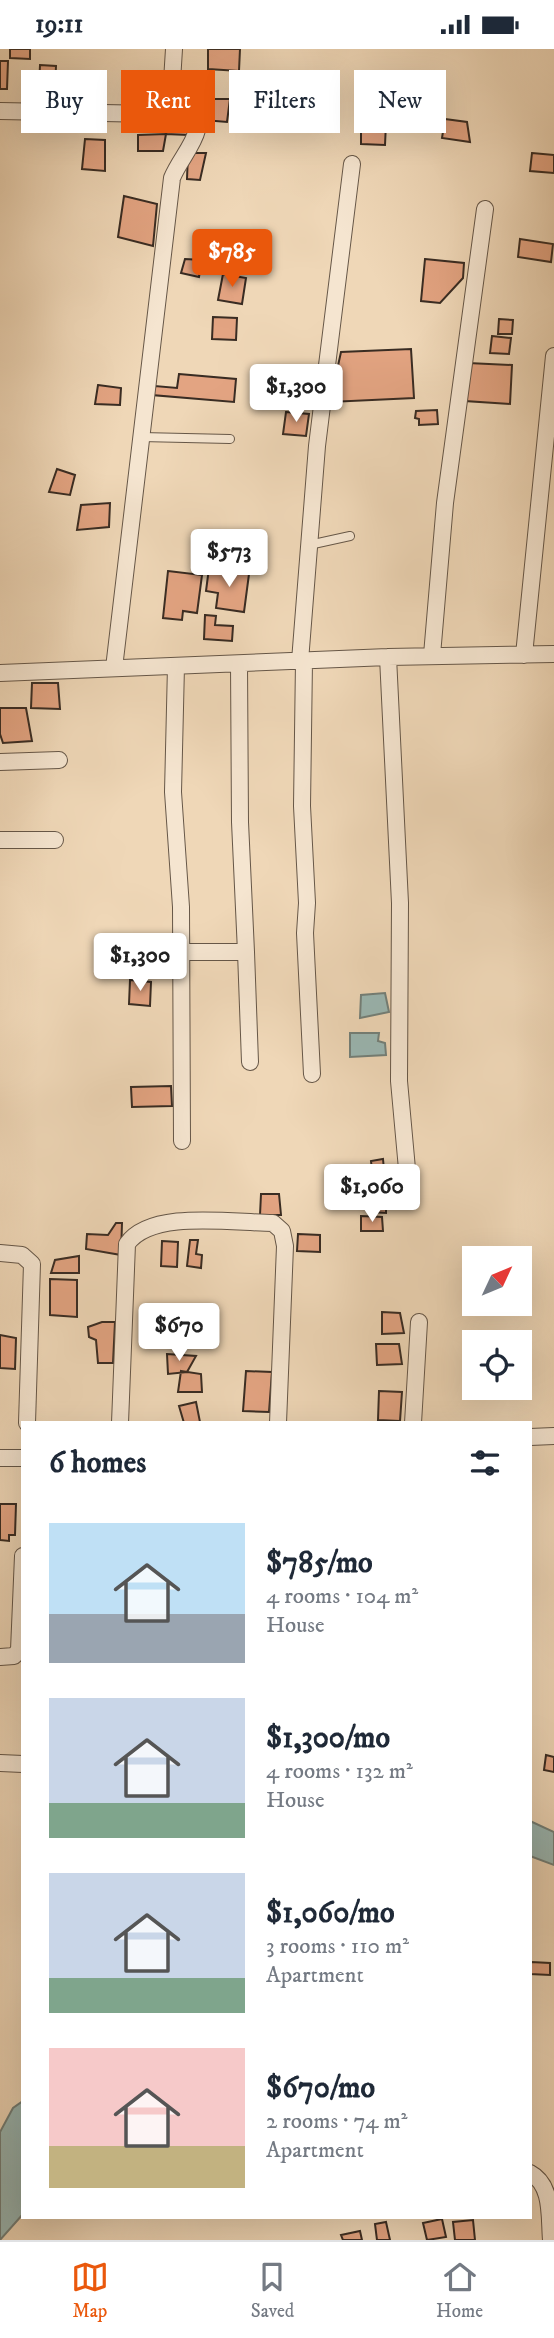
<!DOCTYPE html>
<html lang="en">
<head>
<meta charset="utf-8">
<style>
	body { margin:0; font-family:"IM FELL DW Pica",serif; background:#f6f6f7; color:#1f2937; height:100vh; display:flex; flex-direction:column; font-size:26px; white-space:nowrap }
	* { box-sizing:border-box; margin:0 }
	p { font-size:23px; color:#747a83 }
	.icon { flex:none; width:38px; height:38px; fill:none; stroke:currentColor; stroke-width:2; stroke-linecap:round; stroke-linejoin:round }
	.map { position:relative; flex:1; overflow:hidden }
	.sheet { position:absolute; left:21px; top:1372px; width:511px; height:798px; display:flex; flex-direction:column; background:#fff; border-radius:0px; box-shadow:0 7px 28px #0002 }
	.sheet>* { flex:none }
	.banner { position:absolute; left:21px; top:21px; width:513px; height:63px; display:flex; gap:14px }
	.needle { width:46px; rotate:46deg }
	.buttons { position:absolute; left:462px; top:1197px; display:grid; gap:14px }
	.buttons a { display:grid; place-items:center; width:70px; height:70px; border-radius:0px; background:#fff; box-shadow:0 7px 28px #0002; font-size:35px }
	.price { position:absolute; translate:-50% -60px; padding:0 16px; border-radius:7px; background:#fff; color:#222; font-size:23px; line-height:46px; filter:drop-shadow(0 2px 4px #0008) }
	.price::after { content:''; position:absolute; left:50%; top:42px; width:21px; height:16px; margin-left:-10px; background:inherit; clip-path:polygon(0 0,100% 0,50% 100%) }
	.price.active { background:#ea580c; color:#fff }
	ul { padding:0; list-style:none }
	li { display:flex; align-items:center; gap:21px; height:175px; padding:0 28px }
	li span { display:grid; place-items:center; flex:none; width:196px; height:140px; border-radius:0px; color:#555 }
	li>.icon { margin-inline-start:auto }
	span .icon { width:84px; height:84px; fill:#fffc; stroke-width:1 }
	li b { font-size:30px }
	h2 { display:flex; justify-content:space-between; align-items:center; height:84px; padding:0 28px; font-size:30px }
	.tag { padding:0 24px; border-radius:0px; background:#fff; box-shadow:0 7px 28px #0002; font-size:24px; line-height:63px }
	.tag.active { background:#ea580c; color:#fff }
	.status { display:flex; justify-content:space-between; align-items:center; height:49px; padding:0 35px; background:#fff; direction:ltr }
	.status svg { height:19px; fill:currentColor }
	.dock { display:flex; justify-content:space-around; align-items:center; height:98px; border-top:2px solid #e0e1e3; background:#fff; font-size:19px; color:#747a83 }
	.dock a { display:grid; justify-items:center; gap:4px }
	.dock .active { color:#ea580c }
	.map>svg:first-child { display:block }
	.water { fill:#9ab8b4; stroke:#73807a; stroke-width:2 }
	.building { fill:#e3a482; stroke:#392c23; stroke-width:2 }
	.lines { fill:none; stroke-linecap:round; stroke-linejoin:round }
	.service-casing { stroke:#665748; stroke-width:10 }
	.minor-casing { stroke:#665748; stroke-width:18 }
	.service { stroke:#f5e5d0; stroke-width:8 }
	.minor { stroke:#f5e5d0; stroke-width:16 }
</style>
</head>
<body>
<div class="status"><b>19:11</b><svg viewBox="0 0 49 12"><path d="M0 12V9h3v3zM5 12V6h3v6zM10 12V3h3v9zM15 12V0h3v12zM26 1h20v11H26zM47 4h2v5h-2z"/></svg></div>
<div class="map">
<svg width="554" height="2191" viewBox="0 0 554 2191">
	<rect width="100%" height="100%" fill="#efd7b7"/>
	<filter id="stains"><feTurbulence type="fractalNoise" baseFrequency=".00286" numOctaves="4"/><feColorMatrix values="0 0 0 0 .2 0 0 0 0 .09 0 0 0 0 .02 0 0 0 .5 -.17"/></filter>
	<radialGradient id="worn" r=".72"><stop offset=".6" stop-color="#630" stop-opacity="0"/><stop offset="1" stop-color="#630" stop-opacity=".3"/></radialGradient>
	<!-- water -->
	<path class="water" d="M385 944 389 963 360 969 361 946Z
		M350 984H379L378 992 385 994 386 1006 350 1008Z
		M530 1772 554 1783V1816L530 1807Z
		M23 2052V2165L0 2191V2083L13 2059Z"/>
	<!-- building -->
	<path class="building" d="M10 0H30V10L10 9Z
		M208 0H240L239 22 208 20Z
		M0 12H8L7 40H0Z
		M40 16 56 17 55 39 39 38Z
		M204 50H230L227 73 204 71Z
		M167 70 188 71V86L166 85Z
		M445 70 467 73 470 93 442 89Z
		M361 74H386L385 96 361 95Z
		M166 85 163 102H138V86Z
		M85 90 105 91V122L82 120Z
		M188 104H206L200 131 187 130Z
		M532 104 554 106V124L530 122Z
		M124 147 157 155 153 197 118 188Z
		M520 190 553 195 551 213 518 208Z
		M185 210 202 211 199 228 181 224Z
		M425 210 464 214 463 229 440 254 421 252Z
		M223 225 246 229 242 255 218 251Z
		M213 268 237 269 236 291 212 290Z
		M499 270 513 271 512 285H498Z
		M492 287 511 289 509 305 490 304Z
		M411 300 414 349 330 353 341 303Z
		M468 314 512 316 510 355 465 352Z
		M179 325 236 330 234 353 152 346 155 337 177 339Z
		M98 336 121 339 120 356 95 355Z
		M437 361 438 375 419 376V370L415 369 416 362Z
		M286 363 309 365 306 387 283 385Z
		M57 420 75 426 70 446 49 443Z
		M110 454 109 478 77 481 81 456Z
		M209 519 249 525 244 563 216 559 218 544 206 542Z
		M168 522 202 526 197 564 183 562 182 571 163 569Z
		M205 566 216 567 215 576 233 577 232 592 204 590Z
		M32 634H58L60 660 31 659Z
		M0 659H26L32 692 3 694 0 685Z
		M130 931 151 933 150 957 129 955Z
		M171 1037 172 1057 132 1058 131 1038Z
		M383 1110 384 1121H372L371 1112Z
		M367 1134H389L390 1150 371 1149Z
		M261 1145H279L281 1166H260Z
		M374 1153 386 1155V1164L371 1163Z
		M361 1167 382 1168 383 1182H361Z
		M116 1174H122L121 1206 86 1200 87 1185 108 1186Z
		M298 1185 320 1186V1203L297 1202Z
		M190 1191H198L196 1205 202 1206 201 1219 187 1217Z
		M162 1192 178 1193 177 1218 161 1217Z
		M79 1207V1224H51L55 1211Z
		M50 1230 77 1231V1268L50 1266Z
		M382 1263 400 1264 404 1284 382 1285Z
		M170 1269 192 1276 191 1289 167 1287Z
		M102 1273H115L113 1314H98L96 1291 89 1288 88 1278Z
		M0 1286 16 1289 15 1320 0 1319Z
		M376 1295H399L402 1315 377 1316Z
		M167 1305 196 1307 187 1323 168 1325Z
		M181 1322 201 1325 202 1343H178Z
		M246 1322 272 1323 269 1363 243 1362Z
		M379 1342 402 1343 400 1372 378 1371Z
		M196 1353 200 1373 184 1374 179 1357Z
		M0 1455H16L15 1486H9V1492L0 1491Z
		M546 1706 554 1708V1723L544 1721Z
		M531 1913 550 1914V1926L530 1925Z
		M442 2170 446 2188 427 2191 423 2174Z
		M473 2171 475 2191H455L453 2173Z
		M386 2173 390 2191H377L375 2175Z
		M360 2182 362 2191H343L341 2186Z"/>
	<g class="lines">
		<!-- service casing -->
		<g class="service-casing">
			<path id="service" d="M266 321 326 327
				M141 388 230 390
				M309 496 350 487"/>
		</g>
		<!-- minor casing -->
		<g class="minor-casing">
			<path id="minor" d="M0 62 154 65 167 58 171 48
				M432 606 445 454 485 160
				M524 606 554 307
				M388 608 400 854 399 1032 407 1120
				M300 612 317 397 352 115
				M304 612 302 757 307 854 305 884 312 1025
				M176 617 173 743 181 858 182 1092
				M114 619 172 129C183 102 211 82 192 48H171L174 0
				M0 624 388 608 554 605
				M0 713 59 711
				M0 791H55
				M181 903H246L240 773 239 615
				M246 903 250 1013
				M0 1204 22 1206 32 1215 27 1374
				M120 1374 127 1195C151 1160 233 1174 273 1174L282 1182 285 1197 278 1374
				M413 1374 419 1273
				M530 1388 554 1387
				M0 1409H23
				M0 1608 14 1607 19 1601 23 1507
				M0 1714 23 1715
				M530 2124C553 2136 549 2168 551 2191"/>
		</g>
		<!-- service -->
		<use href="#service" class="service"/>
		<!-- minor -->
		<use href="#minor" class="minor"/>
	</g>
	<rect width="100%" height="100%" filter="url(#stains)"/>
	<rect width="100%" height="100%" fill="url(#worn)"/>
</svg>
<div class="buttons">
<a><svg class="needle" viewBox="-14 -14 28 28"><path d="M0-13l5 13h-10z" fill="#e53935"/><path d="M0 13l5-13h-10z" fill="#747a83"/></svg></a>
<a><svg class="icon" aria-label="locate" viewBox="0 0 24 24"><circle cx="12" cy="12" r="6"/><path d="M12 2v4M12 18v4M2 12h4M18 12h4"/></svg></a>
</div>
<b class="price active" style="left:232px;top:240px">$785</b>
<b class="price" style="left:296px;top:375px">$1,300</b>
<b class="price" style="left:229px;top:540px">$573</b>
<b class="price" style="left:140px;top:944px">$1,300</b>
<b class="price" style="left:372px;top:1175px">$1,060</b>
<b class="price" style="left:179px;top:1314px">$670</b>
<div class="banner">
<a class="tag">Buy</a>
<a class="tag active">Rent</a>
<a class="tag">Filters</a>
<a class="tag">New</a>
</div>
<section class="sheet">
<h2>6 homes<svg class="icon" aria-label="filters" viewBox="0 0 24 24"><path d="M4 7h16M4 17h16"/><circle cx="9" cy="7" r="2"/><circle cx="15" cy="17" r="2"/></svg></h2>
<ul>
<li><span style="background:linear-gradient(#bfe0f5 65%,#9aa5b1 0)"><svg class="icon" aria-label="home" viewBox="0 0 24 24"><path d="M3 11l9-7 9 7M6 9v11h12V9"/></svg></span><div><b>$785/mo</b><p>4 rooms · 104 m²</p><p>House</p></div></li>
<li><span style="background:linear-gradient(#c9d6e8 75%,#7fa58c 0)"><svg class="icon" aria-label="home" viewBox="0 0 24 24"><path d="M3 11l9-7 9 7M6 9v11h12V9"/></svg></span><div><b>$1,300/mo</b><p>4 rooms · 132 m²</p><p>House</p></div></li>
<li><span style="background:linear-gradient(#c9d6e8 75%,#7fa58c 0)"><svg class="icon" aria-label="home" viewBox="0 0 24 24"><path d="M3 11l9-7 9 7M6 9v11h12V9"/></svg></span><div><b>$1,060/mo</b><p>3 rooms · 110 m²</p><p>Apartment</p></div></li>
<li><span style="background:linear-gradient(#f6c9c9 70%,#c2b280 0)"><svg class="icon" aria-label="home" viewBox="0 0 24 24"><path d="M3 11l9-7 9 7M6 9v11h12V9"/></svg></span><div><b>$670/mo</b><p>2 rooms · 74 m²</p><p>Apartment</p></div></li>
</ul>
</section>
</div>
<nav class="dock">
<a class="active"><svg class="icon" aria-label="map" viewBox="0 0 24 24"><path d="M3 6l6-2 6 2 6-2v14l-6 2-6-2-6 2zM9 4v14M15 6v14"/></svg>Map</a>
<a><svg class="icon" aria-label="saved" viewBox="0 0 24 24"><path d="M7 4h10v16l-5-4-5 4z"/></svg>Saved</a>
<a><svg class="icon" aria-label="home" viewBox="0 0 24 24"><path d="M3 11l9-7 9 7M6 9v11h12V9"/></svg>Home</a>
</nav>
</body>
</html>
